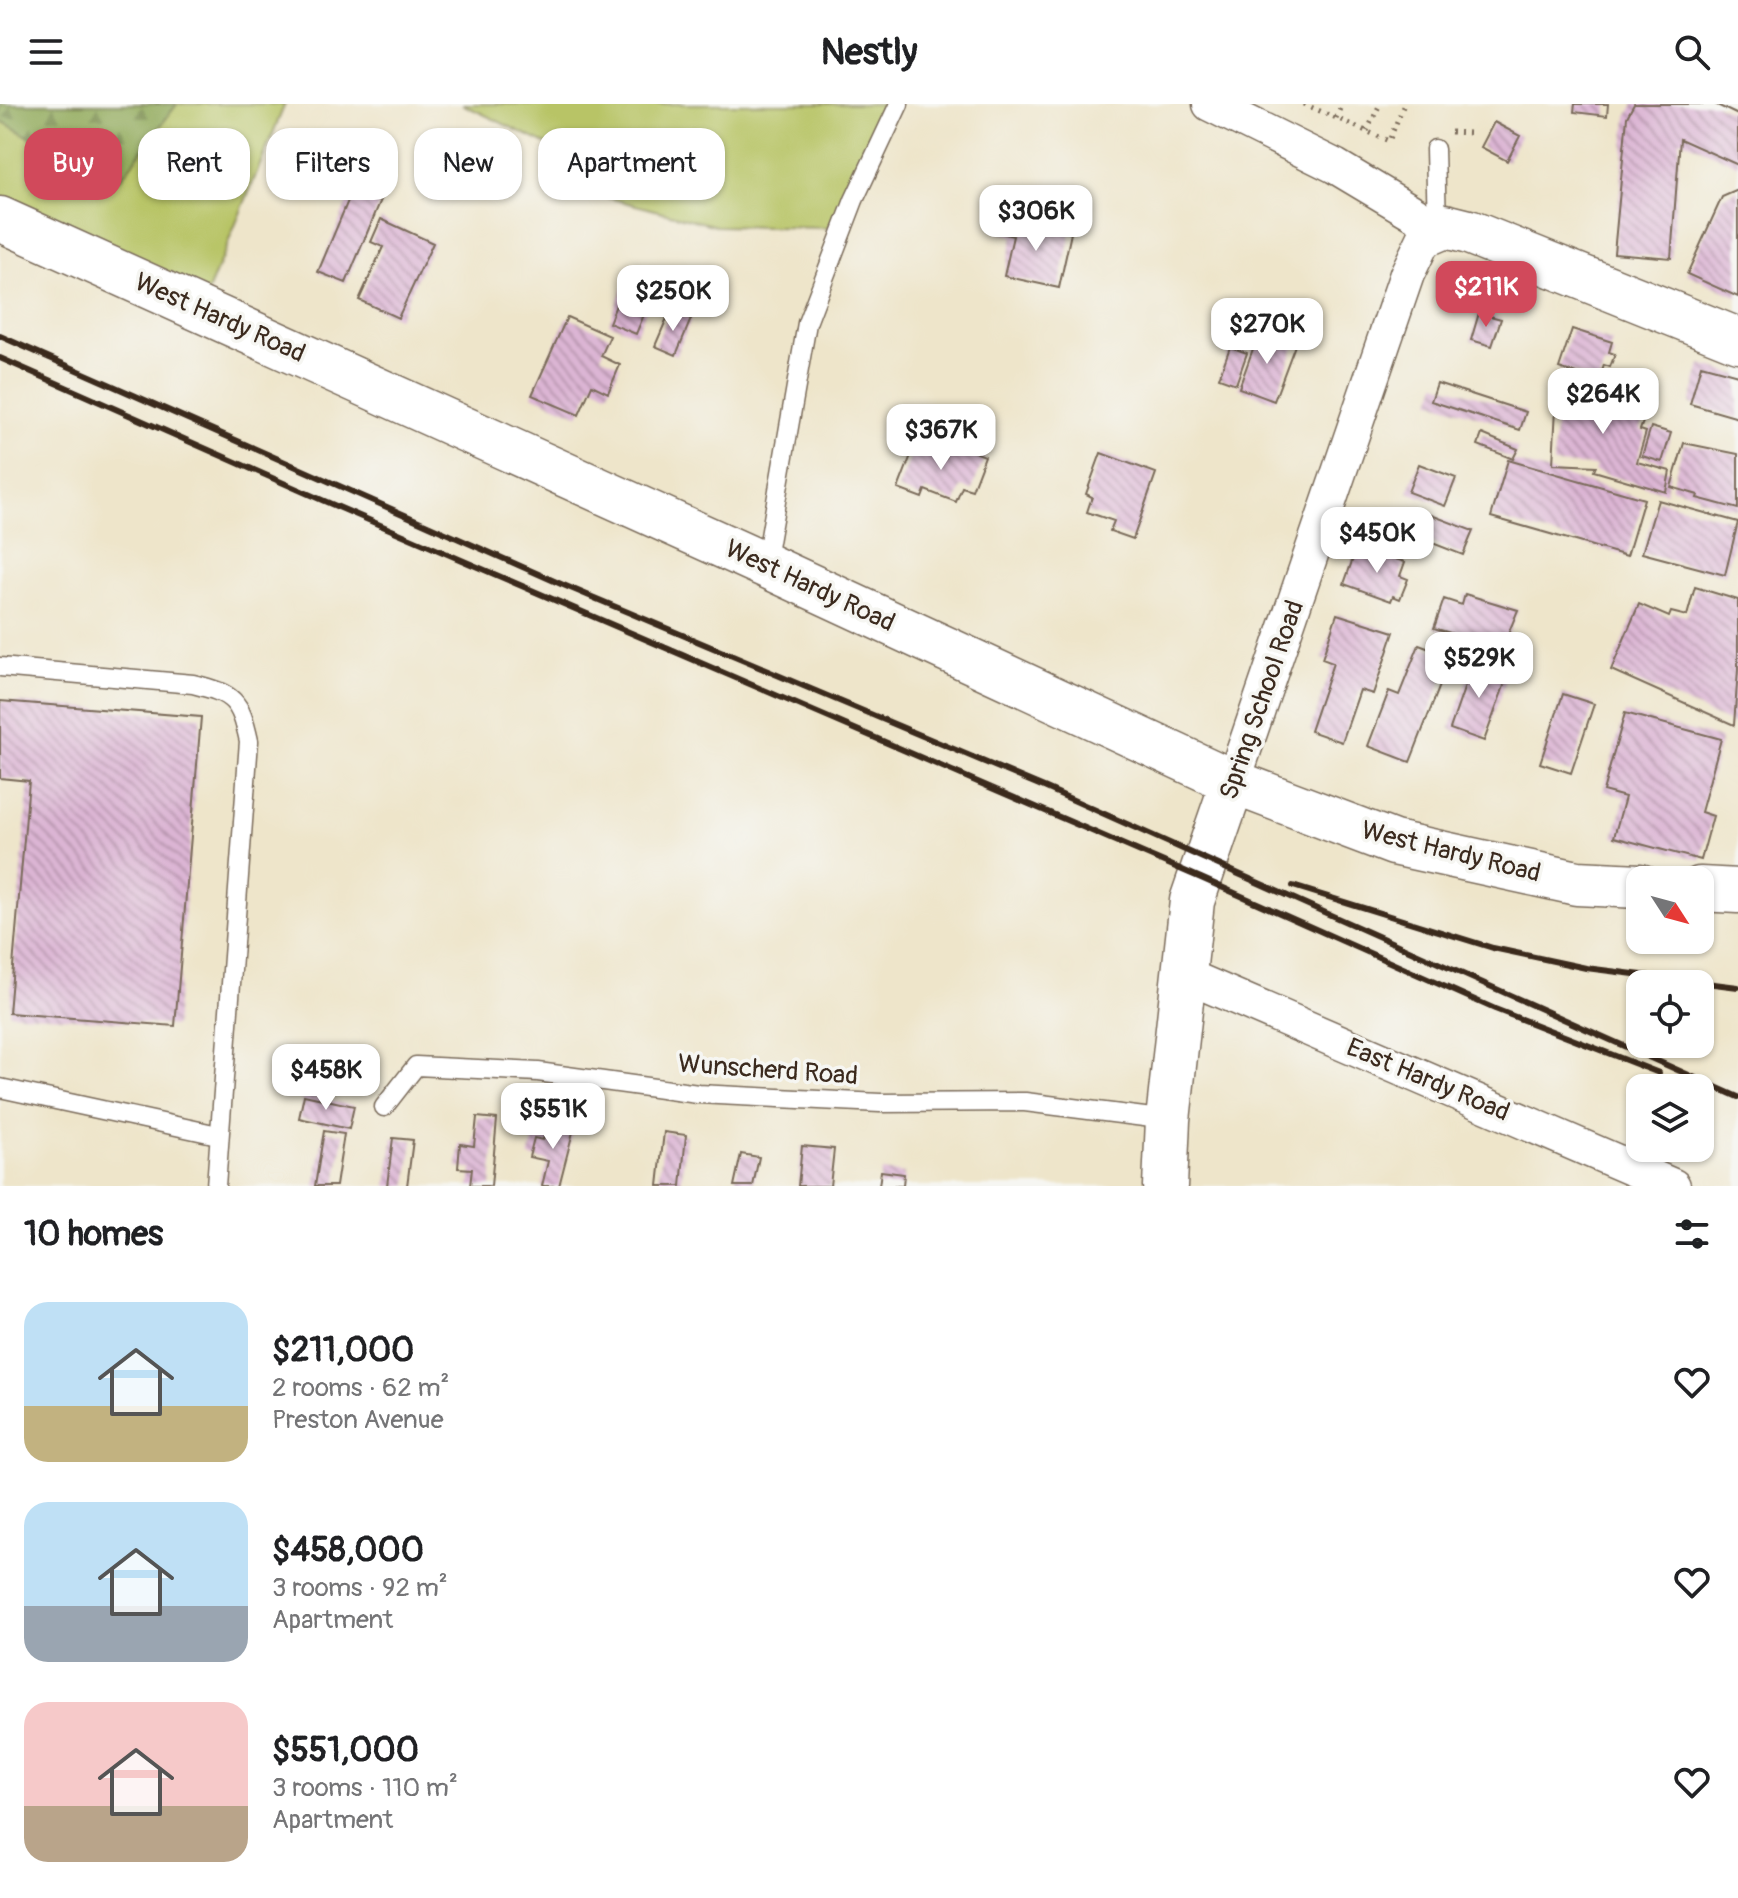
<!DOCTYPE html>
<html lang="en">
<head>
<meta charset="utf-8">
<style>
	body { margin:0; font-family:Pangolin,sans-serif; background:#f6f6f6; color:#202124; height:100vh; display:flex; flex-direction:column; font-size:30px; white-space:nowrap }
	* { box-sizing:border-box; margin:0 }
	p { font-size:26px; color:#757577 }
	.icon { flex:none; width:44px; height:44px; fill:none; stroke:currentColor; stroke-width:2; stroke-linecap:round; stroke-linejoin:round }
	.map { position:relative; height:1082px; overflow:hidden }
	.sheet { display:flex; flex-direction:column; background:#fff; flex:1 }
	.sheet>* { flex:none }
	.banner { position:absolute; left:24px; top:24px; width:800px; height:72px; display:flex; gap:16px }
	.needle { width:52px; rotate:126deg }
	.tools { position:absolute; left:1626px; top:762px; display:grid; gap:16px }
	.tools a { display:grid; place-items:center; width:88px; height:88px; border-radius:16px; background:#fff; box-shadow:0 2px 6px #0004; font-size:40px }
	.price { position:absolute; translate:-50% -68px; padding:0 18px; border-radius:16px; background:#fff; color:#222; font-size:26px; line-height:52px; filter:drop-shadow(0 2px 4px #0008) }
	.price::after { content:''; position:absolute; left:50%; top:48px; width:24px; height:18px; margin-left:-12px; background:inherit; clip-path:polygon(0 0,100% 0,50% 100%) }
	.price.selected { background:#d1495b; color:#fff }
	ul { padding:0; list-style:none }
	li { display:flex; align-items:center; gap:24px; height:200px; padding:0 24px }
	li span { display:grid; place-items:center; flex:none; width:224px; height:160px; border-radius:24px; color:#555 }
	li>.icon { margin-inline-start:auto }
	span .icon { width:96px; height:96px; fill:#fffc; stroke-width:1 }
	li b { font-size:34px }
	h2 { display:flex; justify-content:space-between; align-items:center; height:96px; padding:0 24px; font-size:34px }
	.pill { padding:0 28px; border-radius:24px; background:#fff; box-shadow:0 2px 6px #0004; font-size:28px; line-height:72px }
	.pill.selected { background:#d1495b; color:#fff }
	header { display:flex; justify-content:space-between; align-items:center; height:104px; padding:0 24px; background:#fff; font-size:36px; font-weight:700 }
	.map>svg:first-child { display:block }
	.grass { fill:#b8c466; stroke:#7a7742; stroke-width:2 }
	.forest { fill:url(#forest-firs); stroke:#666a3c; stroke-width:2 }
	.building { fill:url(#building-back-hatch) }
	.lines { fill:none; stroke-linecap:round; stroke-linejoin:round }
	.lane-casing { stroke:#7a6b5a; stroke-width:21 }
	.street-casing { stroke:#7a6b5a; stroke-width:37 }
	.secondary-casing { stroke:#7a6b5a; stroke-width:47 }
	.path { stroke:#7a6b5a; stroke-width:5; stroke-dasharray:2 6; stroke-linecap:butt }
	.lane { stroke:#fff; stroke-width:18 }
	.street { stroke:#fff; stroke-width:34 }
	.secondary { stroke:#fff; stroke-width:44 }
	.rail { stroke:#3b2a1e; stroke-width:6 }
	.labels { text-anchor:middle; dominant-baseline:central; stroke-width:7; stroke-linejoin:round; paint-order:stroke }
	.street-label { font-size:26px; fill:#3b2a1e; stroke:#f6f6f2 }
</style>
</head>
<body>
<header><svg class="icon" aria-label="menu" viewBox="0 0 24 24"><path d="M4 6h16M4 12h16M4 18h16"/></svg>Nestly<svg class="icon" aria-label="search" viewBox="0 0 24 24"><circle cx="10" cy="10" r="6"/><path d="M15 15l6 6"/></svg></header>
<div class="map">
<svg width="1738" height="1082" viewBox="0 0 1738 1082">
	<defs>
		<pattern id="forest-firs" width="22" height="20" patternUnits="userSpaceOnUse" patternTransform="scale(2)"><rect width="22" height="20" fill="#92aa5b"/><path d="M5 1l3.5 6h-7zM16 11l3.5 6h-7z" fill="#788b4b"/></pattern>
		<pattern id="building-back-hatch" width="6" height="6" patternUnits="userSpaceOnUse" patternTransform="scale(2)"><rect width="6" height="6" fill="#dcb5d4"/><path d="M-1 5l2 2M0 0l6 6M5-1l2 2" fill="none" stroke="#b493ab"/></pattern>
	</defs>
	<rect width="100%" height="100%" fill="#f6f6f2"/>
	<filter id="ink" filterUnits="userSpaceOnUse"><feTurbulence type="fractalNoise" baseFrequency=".0125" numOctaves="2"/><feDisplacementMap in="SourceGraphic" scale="16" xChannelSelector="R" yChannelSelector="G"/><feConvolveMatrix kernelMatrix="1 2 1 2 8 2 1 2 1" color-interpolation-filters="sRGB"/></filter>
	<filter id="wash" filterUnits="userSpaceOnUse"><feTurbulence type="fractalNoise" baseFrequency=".006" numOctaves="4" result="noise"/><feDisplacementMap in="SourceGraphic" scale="32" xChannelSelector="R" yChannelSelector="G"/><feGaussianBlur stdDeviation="1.8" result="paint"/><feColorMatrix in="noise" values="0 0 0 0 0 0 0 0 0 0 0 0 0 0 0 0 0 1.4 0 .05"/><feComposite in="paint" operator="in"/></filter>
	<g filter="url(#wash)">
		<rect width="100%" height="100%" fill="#eee5ca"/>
		<!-- grass -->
		<path class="grass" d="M177 0H285L207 190 0 97V16L47 43 119 77Z
			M462 0H888L829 124 716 122 544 77 554 44Z"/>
		<!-- forest -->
		<path class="forest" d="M0 0H177L119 77 47 43 0 16Z"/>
		<g id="blocks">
			<!-- building -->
			<path class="building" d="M1575 0H1608L1607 12 1574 8Z
				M1634 0H1715L1738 11V61L1680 35 1671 154 1614 149 1627 13Z
				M1494 18 1520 32 1507 57 1481 43Z
				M369 37 391 45 378 77 357 69Z
				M355 80 383 91 346 179 318 168Z
				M1738 86V193L1687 170 1722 93Z
				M1001 114 1071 129 1059 184 1004 172 1013 132 998 128Z
				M381 115 433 139 398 214 359 196 383 143 371 138Z
				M625 178 653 189 636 230 609 219Z
				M670 207 691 215 676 251 655 242Z
				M1479 209 1501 215 1492 242 1471 236Z
				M567 213 610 232 601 252 620 261 608 289 592 281 579 311 532 291Z
				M1572 225 1612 238 1609 248 1615 250 1610 263 1604 261 1599 277 1559 264Z
				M1259 228 1295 241 1274 297 1239 284Z
				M1230 243 1247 249 1236 280 1219 274Z
				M1701 261 1738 271V314L1690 300Z
				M1437 279 1526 308 1520 326 1431 297Z
				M1607 280 1619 284 1617 289 1630 293 1627 303 1646 310 1640 326 1646 328 1637 358 1670 367 1666 388 1594 367 1596 362 1553 360 1557 285 1592 288 1593 282 1606 285Z
				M1651 323 1671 329 1662 358 1642 352Z
				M1482 330 1518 345 1513 355 1478 341Z
				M952 339 985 352 972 386 962 383 956 398 925 386 922 394 898 385 915 341 946 353Z
				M1684 339 1738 350V405L1697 394 1698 391 1671 383Z
				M1101 349 1156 369 1133 435 1110 427 1114 417 1087 408 1092 393 1086 390Z
				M1508 356 1644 395 1627 452 1491 413Z
				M1419 360 1456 374 1445 402 1408 388Z
				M1658 396 1738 418 1725 471 1642 449Z
				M1413 404 1473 427 1463 451 1404 428Z
				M1363 445 1405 458 1400 472 1408 475 1400 495 1393 492 1391 497 1344 480 1356 446 1362 448Z
				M1695 483 1738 496V566L1734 621 1611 566 1639 500 1669 513 1671 508 1687 512Z
				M1465 490 1518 506 1502 545 1434 524 1444 495 1462 501Z
				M1337 510 1394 528 1373 590 1360 586 1342 638 1310 627 1333 559 1322 555Z
				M1419 541 1451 553 1410 658 1368 642 1389 587 1399 591Z
				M1474 556 1509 568 1484 637 1450 625Z
				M1563 590 1594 600 1571 669 1540 659Z
				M0 597 201 613 175 922 9 909 29 677 0 674Z
				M1625 609 1721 635 1701 708 1713 712 1701 756 1614 733 1625 693 1603 687Z
				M304 991 354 1002 349 1025 299 1014Z
				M477 1013 497 1015 491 1082H470L472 1065 458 1064 460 1040 474 1042Z
				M548 1017 574 1024 559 1082H542L548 1057 529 1053 534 1034 543 1036Z
				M324 1027 344 1030 336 1082H315Z
				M664 1028 686 1031 681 1082H658Z
				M393 1034 413 1036 407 1082H387Z
				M802 1042 834 1045 830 1082H798Z
				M741 1050 759 1053 753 1082H734Z
				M881 1067 904 1070 903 1082H879Z"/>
		</g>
	</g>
	<g filter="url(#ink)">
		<use href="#blocks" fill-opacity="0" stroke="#7a6b5a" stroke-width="2"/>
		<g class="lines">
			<!-- lane casing -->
			<g class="lane-casing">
				<path id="lane" d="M1435 45 1437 123
					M765 461 807 219 854 96 899 0
					M0 563 193 580C234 590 240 596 249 637L216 1082
					M0 984 218 1031
					M384 1003 416 962 538 968 698 990 880 999 1025 998 1168 1016"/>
			</g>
			<!-- street casing -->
			<g class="street-casing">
				<path id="street" d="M1210 0 1335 62 1437 123
					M1233 678 1407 170 1424 135 1431 128
					M1182 870 1673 1082"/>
			</g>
			<!-- secondary casing -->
			<g class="secondary-casing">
				<path id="secondary" d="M0 115 765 461 1233 678 1394 739 1577 779 1640 782
					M1431 128 1445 122 1469 128 1738 236
					M1700 785 1738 787
					M1165 1082 1168 1016 1192 797 1233 678"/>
			</g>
			<!-- path -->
			<path class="path" d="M1304 0 1389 37 1404 0
				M1336 14 1342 0
				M1367 27 1380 0
				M1451 28 1470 29"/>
			<!-- lane -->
			<use href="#lane" class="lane"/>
			<!-- street -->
			<use href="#street" class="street"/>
			<!-- secondary -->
			<use href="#secondary" class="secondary"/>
			<!-- rail -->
			<path class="rail" d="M0 232 561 480 1044 683 1738 993
				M0 254 322 396 1201 774 1495 905 1659 969
				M1293 782 1493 844 1586 864 1738 883"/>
		</g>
	</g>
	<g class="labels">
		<!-- street labels -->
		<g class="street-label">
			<text transform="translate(220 214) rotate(24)">West Hardy Road</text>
			<text transform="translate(810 482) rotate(25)">West Hardy Road</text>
			<text transform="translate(1262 596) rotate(-71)">Spring School Road</text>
			<text transform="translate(1451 748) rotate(14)">West Hardy Road</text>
			<text transform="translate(768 966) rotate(4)">Wunscherd Road</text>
			<text transform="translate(1428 976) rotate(23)">East Hardy Road</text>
		</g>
	</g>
</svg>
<div class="tools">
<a><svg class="needle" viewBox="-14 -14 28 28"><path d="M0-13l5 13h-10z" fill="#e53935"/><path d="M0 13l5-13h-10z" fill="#757577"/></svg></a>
<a><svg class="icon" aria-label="locate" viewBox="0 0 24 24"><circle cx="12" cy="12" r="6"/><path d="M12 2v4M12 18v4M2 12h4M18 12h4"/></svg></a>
<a><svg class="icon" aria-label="layers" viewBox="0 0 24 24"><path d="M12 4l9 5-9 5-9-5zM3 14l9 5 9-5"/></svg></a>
</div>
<b class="price" style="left:1036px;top:149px">$306K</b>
<b class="price selected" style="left:1486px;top:225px">$211K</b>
<b class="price" style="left:673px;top:229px">$250K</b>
<b class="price" style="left:1267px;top:262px">$270K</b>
<b class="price" style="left:1603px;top:332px">$264K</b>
<b class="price" style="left:941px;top:368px">$367K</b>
<b class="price" style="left:1377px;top:471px">$450K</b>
<b class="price" style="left:1479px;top:596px">$529K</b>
<b class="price" style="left:326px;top:1008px">$458K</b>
<b class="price" style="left:553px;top:1047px">$551K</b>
<div class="banner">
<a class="pill selected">Buy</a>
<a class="pill">Rent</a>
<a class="pill">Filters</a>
<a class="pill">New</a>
<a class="pill">Apartment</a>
</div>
</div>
<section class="sheet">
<h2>10 homes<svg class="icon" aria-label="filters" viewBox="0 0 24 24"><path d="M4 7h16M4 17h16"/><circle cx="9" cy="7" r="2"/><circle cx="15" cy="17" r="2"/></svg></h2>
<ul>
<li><span style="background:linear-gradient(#bfe0f5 65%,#c2b280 0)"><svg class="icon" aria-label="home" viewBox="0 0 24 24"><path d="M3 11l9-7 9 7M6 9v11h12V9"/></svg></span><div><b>$211,000</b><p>2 rooms · 62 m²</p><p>Preston Avenue</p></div><svg class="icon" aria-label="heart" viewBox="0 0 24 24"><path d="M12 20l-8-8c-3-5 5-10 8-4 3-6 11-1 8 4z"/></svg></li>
<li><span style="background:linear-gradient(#bfe0f5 65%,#9aa5b1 0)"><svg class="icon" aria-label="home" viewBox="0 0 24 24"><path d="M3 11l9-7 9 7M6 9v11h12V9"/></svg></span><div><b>$458,000</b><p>3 rooms · 92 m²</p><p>Apartment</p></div><svg class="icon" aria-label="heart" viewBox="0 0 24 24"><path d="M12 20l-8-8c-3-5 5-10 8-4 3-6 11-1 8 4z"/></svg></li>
<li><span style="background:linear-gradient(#f6c9c9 65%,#b9a48a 0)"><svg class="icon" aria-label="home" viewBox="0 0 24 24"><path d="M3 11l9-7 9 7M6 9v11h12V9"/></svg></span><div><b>$551,000</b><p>3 rooms · 110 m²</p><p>Apartment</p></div><svg class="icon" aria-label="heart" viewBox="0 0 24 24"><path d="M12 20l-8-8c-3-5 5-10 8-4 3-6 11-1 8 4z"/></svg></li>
</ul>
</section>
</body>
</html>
